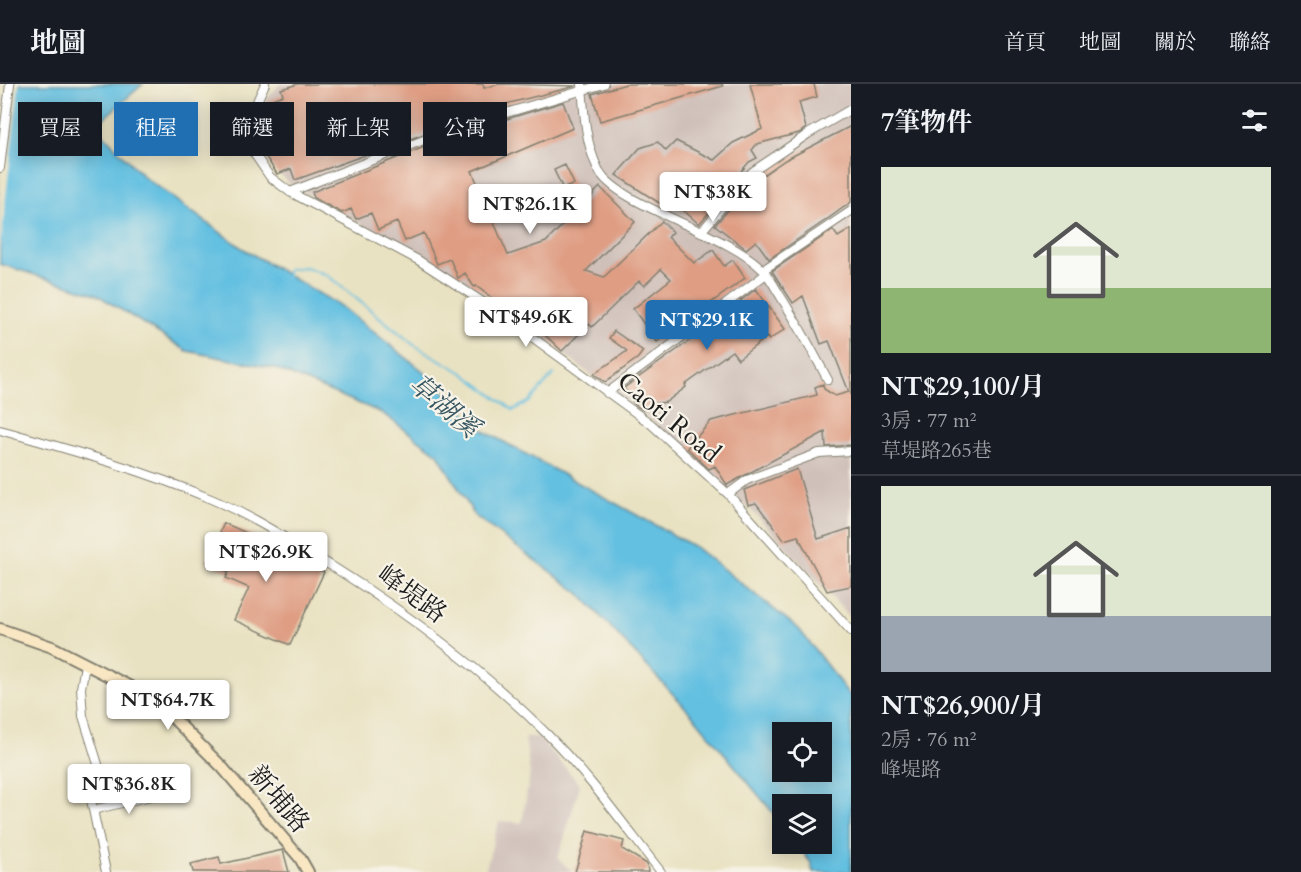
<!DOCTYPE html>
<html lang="zh-TW">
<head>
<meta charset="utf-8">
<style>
	body { margin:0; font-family:Cardo,"Noto Serif TC",serif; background:#20242c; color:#f1f3f6; height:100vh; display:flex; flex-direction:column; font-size:22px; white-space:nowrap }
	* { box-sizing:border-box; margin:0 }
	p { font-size:20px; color:#9ea1a6 }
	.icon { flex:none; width:33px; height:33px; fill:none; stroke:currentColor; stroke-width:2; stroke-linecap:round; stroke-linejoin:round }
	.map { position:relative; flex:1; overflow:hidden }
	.details { display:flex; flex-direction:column; background:#171b24; width:450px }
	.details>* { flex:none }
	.guide { position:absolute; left:18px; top:18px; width:570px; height:54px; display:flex; gap:12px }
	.controls { position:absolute; left:772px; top:638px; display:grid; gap:12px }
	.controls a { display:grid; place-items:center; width:60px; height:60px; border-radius:0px; background:#171b24; box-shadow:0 3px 15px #0003; font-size:30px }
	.price { position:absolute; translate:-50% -51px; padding:0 14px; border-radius:6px; background:#fff; color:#222; font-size:20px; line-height:39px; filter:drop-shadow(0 2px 3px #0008) }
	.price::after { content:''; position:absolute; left:50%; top:36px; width:18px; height:14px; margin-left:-9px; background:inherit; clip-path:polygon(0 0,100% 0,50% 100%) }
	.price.active { background:#1f6fb2; color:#fff }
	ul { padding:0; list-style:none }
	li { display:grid; align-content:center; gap:12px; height:318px; padding:0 30px }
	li+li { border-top:2px solid #363941 }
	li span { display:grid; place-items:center; height:186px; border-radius:0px; color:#555 }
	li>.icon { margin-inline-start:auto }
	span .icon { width:108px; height:108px; fill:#fffc; stroke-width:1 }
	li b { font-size:26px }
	h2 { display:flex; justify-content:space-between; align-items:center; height:72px; padding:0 30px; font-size:26px }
	.tag { padding:0 21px; border-radius:0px; background:#171b24; box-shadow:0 3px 15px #0003; font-size:21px; line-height:54px }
	.tag.active { background:#1f6fb2; color:#fff }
	header { display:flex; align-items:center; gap:36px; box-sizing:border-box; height:84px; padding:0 30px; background:#171b24; border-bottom:2px solid #363941 }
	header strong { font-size:28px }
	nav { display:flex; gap:33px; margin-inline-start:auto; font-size:21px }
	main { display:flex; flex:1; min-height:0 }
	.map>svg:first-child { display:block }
	.industrial { fill:#cfc0ba }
	.water { fill:#63c0e1; stroke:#406e7e; stroke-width:1.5; fill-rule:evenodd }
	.pier { fill:#e9e2c2 }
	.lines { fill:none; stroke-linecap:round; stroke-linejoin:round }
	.stream { stroke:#63c0e1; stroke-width:2 }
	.building { fill:#df9e84 }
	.street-casing { stroke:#827f6f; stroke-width:10 }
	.secondary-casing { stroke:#827f6f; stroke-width:14 }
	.street { stroke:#fff; stroke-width:8 }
	.secondary { stroke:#f9e7c3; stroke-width:10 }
	.labels { text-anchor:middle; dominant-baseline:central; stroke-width:4.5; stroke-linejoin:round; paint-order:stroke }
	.street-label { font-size:26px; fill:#1c1c1c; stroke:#f7f3e8 }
	.water-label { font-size:27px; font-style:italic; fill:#355561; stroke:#f7f3e8 }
</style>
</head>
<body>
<header>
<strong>地圖</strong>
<nav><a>首頁</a><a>地圖</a><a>關於</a><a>聯絡</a></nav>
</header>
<main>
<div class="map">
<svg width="851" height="788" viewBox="0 0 851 788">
	<rect width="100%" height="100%" fill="#f7f3e8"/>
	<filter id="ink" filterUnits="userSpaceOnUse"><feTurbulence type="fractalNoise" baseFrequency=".0167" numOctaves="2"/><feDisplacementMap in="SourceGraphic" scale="12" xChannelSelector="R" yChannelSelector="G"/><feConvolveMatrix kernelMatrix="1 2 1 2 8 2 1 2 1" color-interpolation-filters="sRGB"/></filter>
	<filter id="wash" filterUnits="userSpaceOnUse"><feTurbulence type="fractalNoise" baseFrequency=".008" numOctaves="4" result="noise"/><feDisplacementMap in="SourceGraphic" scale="24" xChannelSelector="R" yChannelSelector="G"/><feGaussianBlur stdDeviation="1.35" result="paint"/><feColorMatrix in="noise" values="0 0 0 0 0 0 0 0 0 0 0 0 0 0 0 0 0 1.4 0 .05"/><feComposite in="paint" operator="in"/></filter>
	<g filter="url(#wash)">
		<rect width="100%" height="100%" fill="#e9e2c2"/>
		<!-- industrial -->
		<path class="industrial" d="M280 0H851V534L755 430 653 339 490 213 290 100 268 79 261 68 256 47 266 16Z
			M525 653H539L580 701 558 775 573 788H485L499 737 522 739 530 690Z"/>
		<!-- water -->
		<path class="water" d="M20 0H143L95 42 144 93 242 164 342 223 423 287 484 347 695 463 799 545 851 613V788H813L811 779 796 759H822V720H783V741L696 635 579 509 475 432 438 370 382 329 274 284 187 267 96 210 0 180V17ZM783 648H822V687H783Z"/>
		<!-- pier -->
		<path class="pier" d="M16 0H19L0 164V34L3 11Z"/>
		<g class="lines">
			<!-- stream -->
			<path class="stream" d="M286 191 288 185 306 183 327 191 414 261 463 289 513 326 529 318 554 290"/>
		</g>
		<g id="blocks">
			<!-- building -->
			<path class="building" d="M298 0H483L484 4 499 0 576 2 467 30 469 34 295 96 291 85 277 90 262 67 259 46 264 35 272 32 267 17 283 11 281 5Z
				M626 0H722L723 2 600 37 592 10Z
				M750 0H814L817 13 799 18 806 44 799 49 757 60 752 66 757 74 749 78 732 98 734 100 699 140 676 120 670 126 616 91 640 64 658 58 666 67 676 57 714 76 733 59 762 45Z
				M563 18 573 44 472 87 508 171 546 158 600 103 635 138 586 187 604 193 662 137 673 148 668 153 694 179 713 166 724 182 733 176 745 194 657 258 633 225 671 195 661 185 644 202 639 197 592 243 589 240 562 267 545 251 548 249 511 225 509 227 476 202 474 203 465 189 458 194 450 175 437 180 424 149 405 157 397 138 378 146 371 129 356 135 351 125 342 129 314 114 312 108 454 51Z
				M851 42V118L826 136 769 175 756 157 746 165 715 141 753 98 785 76Z
				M565 81 574 100 563 105 554 86Z
				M851 145V361L826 363 825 348 727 401 715 382 709 385 687 364 711 337 817 311 815 303 823 300 824 305 835 312 849 308 829 257 821 260 803 212 793 219 772 187 833 146 838 153Z
				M756 205 785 245 769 256 767 253 738 275 732 267 685 301 686 303 666 318 652 320 643 326 635 321 624 304 742 219 740 217Z
				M614 247 643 267 638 274 605 298 594 290 627 267 609 254Z
				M797 385 818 455 851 444V502L827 507 798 452 784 456 756 419 748 421 744 406Z
				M224 439 267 458 266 461 324 488 290 561 234 536 249 504 226 494 229 488 207 478Z
				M587 747 624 757 622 765 647 780 648 788H575Z
				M283 766 289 788H193L191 780 219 773 221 780Z"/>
		</g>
	</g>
	<g filter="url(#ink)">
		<use href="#blocks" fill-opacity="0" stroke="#827f6f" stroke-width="1.5"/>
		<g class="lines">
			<!-- street casing -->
			<g class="street-casing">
				<path id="street" d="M265 0 252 28 251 56 253 68 270 93 290 108 418 176 495 226 651 340 728 410 851 547
					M582 0C584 29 585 58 598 85 616 122 727 148 763 186 770 193 775 204 781 213 798 240 813 268 828 296
					M0 84 10 0
					M290 108 452 45 604 0
					M701 148 752 88 808 50 851 25
					M763 186 851 127
					M607 309 766 190
					M0 346C71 366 143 386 211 415 245 429 276 448 307 467 394 519 476 579 548 651 590 693 624 741 661 788
					M728 410 747 396 819 369 851 367
					M85 581 81 604 83 632 101 690 92 697 90 711 106 788
					M93 726 159 710"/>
			</g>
			<!-- secondary casing -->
			<g class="secondary-casing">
				<path id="secondary" d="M0 545 52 563 154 615 222 683 300 774 308 788"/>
			</g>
			<!-- street -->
			<use href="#street" class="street"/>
			<!-- secondary -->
			<use href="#secondary" class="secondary"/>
		</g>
	</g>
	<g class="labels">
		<!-- street labels -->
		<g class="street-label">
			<text transform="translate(669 333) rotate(40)">Caoti Road</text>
			<text transform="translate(412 510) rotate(36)">峰堤路</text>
			<text transform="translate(279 715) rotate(50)">新埔路</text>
		</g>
		<!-- water labels -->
		<g class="water-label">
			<text transform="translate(444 322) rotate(40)">草湖溪</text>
		</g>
	</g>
</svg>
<div class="controls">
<a><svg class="icon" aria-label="locate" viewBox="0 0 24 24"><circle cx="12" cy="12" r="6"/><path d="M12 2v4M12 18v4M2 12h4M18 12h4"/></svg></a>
<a><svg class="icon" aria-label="layers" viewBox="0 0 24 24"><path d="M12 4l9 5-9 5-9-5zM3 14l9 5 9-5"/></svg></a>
</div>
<b class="price" style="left:713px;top:139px">NT$38K</b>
<b class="price" style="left:530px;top:151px">NT$26.1K</b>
<b class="price" style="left:526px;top:264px">NT$49.6K</b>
<b class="price active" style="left:707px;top:267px">NT$29.1K</b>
<b class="price" style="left:266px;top:499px">NT$26.9K</b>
<b class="price" style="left:168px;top:647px">NT$64.7K</b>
<b class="price" style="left:129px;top:731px">NT$36.8K</b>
<div class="guide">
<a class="tag">買屋</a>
<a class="tag active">租屋</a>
<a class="tag">篩選</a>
<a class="tag">新上架</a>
<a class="tag">公寓</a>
</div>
</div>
<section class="details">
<h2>7筆物件<svg class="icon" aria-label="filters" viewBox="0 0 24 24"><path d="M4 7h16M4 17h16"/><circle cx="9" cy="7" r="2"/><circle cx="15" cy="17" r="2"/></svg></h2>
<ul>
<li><span style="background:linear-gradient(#dfe7d0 65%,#8fb573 0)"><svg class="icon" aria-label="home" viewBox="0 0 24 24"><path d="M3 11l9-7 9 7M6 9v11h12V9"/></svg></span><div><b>NT$29,100/月</b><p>3房 · 77 m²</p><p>草堤路265巷</p></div></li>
<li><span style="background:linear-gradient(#dfe7d0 70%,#9aa5b1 0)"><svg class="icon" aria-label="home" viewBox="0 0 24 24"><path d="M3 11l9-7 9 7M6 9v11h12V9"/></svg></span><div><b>NT$26,900/月</b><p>2房 · 76 m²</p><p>峰堤路</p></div></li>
</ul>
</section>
</main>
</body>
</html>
